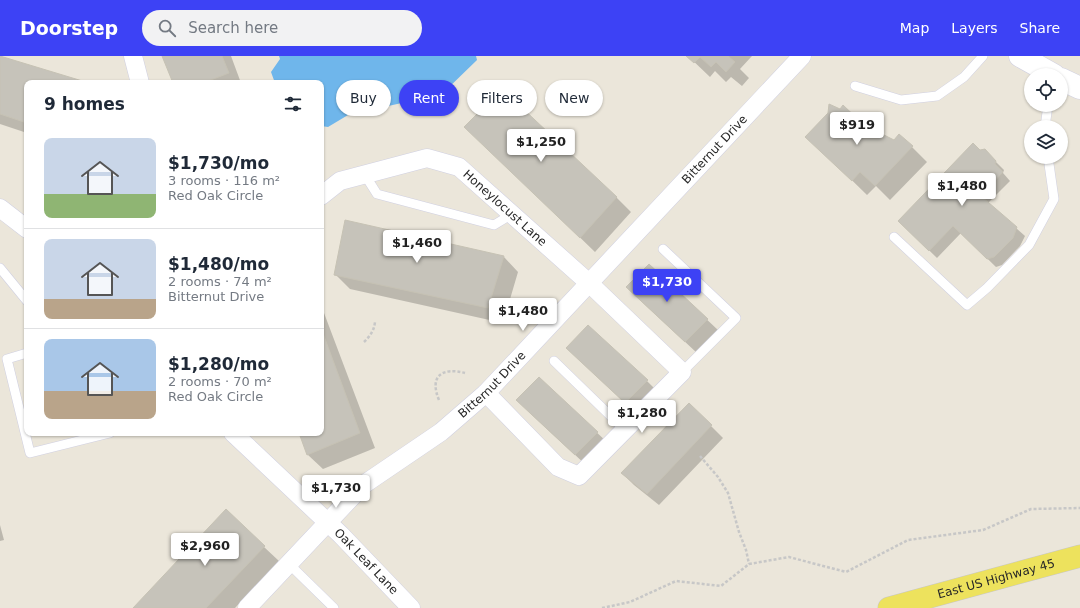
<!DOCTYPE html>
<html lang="en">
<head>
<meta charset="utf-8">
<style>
	body { margin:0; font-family:"DejaVu Sans",sans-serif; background:#f2f2f3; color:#1f2937; height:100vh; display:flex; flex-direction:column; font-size:15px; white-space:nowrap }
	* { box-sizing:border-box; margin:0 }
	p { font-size:13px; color:#747a83 }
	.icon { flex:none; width:22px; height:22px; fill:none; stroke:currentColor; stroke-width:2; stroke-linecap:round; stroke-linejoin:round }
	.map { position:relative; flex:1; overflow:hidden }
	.panel { position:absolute; left:24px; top:24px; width:300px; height:356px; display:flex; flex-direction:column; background:#fff; border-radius:8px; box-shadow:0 1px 3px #0004 }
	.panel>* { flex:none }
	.banner { position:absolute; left:336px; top:24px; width:380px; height:36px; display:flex; gap:8px }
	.fabs { position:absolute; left:1024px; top:12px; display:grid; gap:8px }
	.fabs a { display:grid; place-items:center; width:44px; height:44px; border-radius:50%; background:#fff; box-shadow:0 1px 3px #0004; font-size:20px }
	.price { position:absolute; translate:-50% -34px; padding:0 9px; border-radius:4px; background:#fff; color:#222; font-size:13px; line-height:26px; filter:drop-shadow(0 1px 2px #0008) }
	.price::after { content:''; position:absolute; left:50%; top:24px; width:12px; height:9px; margin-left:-6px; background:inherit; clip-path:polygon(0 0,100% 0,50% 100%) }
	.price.selected { background:#3d42f5; color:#fff }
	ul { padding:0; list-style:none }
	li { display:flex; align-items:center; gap:12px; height:100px; padding:0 20px }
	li+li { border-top:1px solid #e0e1e3 }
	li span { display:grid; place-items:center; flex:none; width:112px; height:80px; border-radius:8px; color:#555 }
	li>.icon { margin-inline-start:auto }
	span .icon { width:48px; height:48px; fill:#fffc; stroke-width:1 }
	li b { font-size:17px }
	h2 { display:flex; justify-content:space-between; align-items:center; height:48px; padding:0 20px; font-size:17px }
	.chip { padding:0 14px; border-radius:18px; background:#fff; box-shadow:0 1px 3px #0004; font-size:14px; line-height:36px }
	.chip.selected { background:#3d42f5; color:#fff }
	header { display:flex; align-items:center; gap:24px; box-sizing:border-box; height:56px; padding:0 20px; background:#3d42f5; color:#fff }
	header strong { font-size:19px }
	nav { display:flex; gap:22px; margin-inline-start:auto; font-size:14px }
	.search { width:280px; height:36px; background:#f2f2f3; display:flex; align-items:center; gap:10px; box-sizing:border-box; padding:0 14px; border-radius:22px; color:#747a83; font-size:15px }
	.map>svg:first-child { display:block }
	.water { fill:#6fb6eb }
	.shadow { fill:#0003 }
	.building { fill:#c6c3ba; stroke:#c6c2b4 }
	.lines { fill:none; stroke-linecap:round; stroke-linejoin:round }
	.lane-casing { stroke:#d0d0e1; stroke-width:10 }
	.street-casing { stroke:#d0d0e1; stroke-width:19 }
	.secondary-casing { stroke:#d0d0e1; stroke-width:23 }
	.primary-casing { stroke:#c7c7c7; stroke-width:23 }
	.path { stroke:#c7c7c7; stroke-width:2.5; stroke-dasharray:3 2; stroke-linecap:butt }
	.lane { stroke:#fff; stroke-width:9 }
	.street { stroke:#fff; stroke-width:18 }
	.secondary { stroke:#fff; stroke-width:22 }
	.primary { stroke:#ede25d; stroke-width:22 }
	.labels { text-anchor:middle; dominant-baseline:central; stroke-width:3; stroke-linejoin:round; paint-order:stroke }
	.street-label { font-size:12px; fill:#282828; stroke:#fff }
</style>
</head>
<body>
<header>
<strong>Doorstep</strong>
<div class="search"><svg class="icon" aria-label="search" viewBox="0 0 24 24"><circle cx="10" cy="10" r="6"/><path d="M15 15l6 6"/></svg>Search here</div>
<nav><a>Map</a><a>Layers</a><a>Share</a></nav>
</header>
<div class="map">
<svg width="1080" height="552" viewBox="0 0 1080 552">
	<rect width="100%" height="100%" fill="#ebe6da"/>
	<!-- water -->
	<path class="water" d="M279 0H476L477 4 442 38 348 59 328 71 321 70V27H275L271 16 280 3Z"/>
	<!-- shadow -->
	<path class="shadow" d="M163 0H231L241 27H174Z
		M688 0H752L740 13 749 22 742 30 731 21 726 26 715 15 710 21Z
		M0 1 86 27H27V77L0 68Z
		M840 54 864 70 894 85 912 91 927 106 890 144 876 130 867 139 822 95Z
		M481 86 616 141 631 156 595 196Z
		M984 94 1004 114 1003 117 1010 125 988 147 1025 180 1020 190 1002 209 996 211 961 177 937 202 899 165 980 96Z
		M504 201 518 216 503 267 350 233 335 218Z
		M649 209 719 275 697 297 639 243Z
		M321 249 375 392 323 413 308 399 301 377H321Z
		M567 292 647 325 658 336 637 358Z
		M539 322 609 388 587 410 529 356Z
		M689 348 723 382 659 449 634 429 622 417Z
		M0 469 4 484 0 485Z
		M264 491 279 505 235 552H134Z"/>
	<!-- building -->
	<path class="building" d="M0 0 89 27H27V67L0 58Z
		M162 0H222L229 17 203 27H173Z
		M686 0H728L735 6 726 16 716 6 711 11 700 1 694 7Z
		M502 33 617 141 580 182 464 71Z
		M829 48 840 53 843 49 864 69 894 84 899 78 913 90 875 130 860 116 852 125 805 81 828 57Z
		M973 87 980 94 985 93 996 105 995 108 1003 116 981 140 1017 171 1013 182 994 201 987 203 953 170 929 195 898 165Z
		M345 164 504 200 488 252 334 219Z
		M649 208 708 263 685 286 626 231Z
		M588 269 648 324 625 347 566 292Z
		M321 272 360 377 307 399 299 377H321Z
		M539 321 598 376 575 399 516 344Z
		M689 347 712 369 647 438 621 417Z
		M226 453 265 490 206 552H133Z"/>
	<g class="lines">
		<!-- lane casing -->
		<g class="lane-casing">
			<path id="lane" d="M855 30 901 44 937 40 964 21 983 0
				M1045 71 1048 49
				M365 119 377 138 494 169 512 158
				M894 181 967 249 987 232 1029 189 1054 143 1048 101
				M663 193 736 262 682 316
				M0 212 27 245
				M27 297 7 303 30 397 110 377
				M554 305 625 374
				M289 508 334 552"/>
		</g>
		<!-- street casing -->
		<g class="street-casing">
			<g id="street">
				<path d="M133 0 140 27"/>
				<path id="s1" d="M321 140 340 125 427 102 459 111 589 227 682 316 579 420 558 411 486 337"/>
				<path d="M0 152 27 173"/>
				<path id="s2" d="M233 377 341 479 411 552"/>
				<path id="s3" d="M247 552 363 429 441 376 486 337 802 0"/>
			</g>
		</g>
		<!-- secondary casing -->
		<g class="secondary-casing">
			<path id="secondary" d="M1020 0 1054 19
				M1061 23 1080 32"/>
		</g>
		<!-- primary casing -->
		<g class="primary-casing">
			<g id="primary">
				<path id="s4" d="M889 552 1080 500"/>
			</g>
		</g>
		<!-- path -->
		<path class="path" d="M364 286C370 280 374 275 375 266
			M439 344C429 320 442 311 465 317
			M700 400 718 421 728 437 739 476 746 494 749 508
			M602 552 630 546 676 525 721 530 749 508 789 501 846 516 908 484 983 474 1031 453 1080 452"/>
		<!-- lane -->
		<use href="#lane" class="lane"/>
		<!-- street -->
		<use href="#street" class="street"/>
		<!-- secondary -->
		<use href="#secondary" class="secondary"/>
		<!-- primary -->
		<use href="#primary" class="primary"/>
	</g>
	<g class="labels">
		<!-- street labels -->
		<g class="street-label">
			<text stroke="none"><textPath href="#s3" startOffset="657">Bitternut Drive</textPath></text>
			<text stroke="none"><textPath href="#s1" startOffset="209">Honeylocust Lane</textPath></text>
			<text stroke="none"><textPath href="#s3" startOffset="333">Bitternut Drive</textPath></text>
			<text stroke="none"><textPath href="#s2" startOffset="185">Oak Leaf Lane</textPath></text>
			<text stroke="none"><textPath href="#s4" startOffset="111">East US Highway 45</textPath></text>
		</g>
	</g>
</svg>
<div class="fabs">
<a><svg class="icon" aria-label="locate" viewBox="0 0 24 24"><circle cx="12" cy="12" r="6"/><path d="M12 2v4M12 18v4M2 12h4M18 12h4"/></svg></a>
<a><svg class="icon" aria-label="layers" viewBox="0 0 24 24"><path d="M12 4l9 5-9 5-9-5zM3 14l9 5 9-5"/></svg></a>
</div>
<b class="price" style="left:857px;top:90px">$919</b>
<b class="price" style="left:541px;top:107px">$1,250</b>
<b class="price" style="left:962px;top:151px">$1,480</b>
<b class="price" style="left:417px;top:208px">$1,460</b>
<b class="price selected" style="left:667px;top:247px">$1,730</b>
<b class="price" style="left:523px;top:276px">$1,480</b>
<b class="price" style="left:642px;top:378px">$1,280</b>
<b class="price" style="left:336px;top:453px">$1,730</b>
<b class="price" style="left:205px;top:511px">$2,960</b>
<div class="banner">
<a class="chip">Buy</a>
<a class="chip selected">Rent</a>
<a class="chip">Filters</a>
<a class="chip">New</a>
</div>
<section class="panel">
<h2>9 homes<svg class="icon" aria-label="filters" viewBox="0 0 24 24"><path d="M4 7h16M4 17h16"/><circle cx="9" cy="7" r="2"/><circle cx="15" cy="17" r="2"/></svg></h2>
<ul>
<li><span style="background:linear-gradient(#c9d6e8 70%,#8fb573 0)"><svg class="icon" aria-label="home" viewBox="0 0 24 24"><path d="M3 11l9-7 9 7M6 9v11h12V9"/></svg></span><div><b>$1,730/mo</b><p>3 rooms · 116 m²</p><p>Red Oak Circle</p></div></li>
<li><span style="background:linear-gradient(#c9d6e8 75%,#b9a48a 0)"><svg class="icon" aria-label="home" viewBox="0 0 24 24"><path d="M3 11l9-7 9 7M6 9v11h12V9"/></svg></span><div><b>$1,480/mo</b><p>2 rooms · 74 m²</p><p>Bitternut Drive</p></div></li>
<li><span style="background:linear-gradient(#a9c7e8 65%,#b9a48a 0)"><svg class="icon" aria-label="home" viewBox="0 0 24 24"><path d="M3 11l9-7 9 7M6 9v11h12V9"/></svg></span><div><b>$1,280/mo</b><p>2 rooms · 70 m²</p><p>Red Oak Circle</p></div></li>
</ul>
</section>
</div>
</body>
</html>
